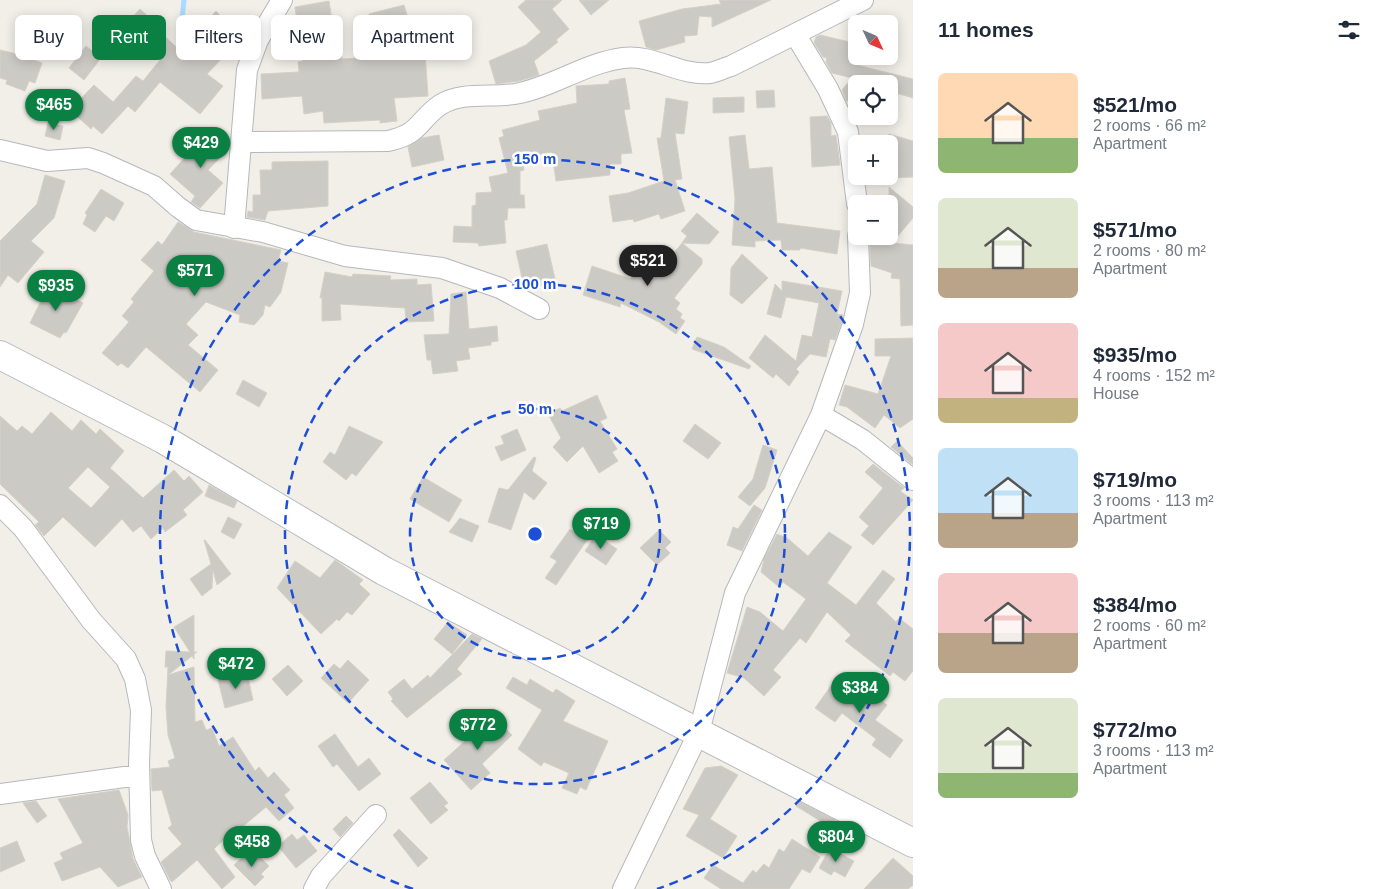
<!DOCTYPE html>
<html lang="en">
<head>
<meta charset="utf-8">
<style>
	body { margin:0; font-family:Arial,sans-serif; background:#f6f6f7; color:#1f2937; height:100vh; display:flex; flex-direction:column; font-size:19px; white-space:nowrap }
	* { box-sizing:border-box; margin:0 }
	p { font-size:16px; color:#747a83 }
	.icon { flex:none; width:28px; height:28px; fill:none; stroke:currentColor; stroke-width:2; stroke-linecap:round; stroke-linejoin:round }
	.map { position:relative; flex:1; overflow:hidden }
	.details { display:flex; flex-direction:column; background:#fff; width:475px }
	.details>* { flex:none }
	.banner { position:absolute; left:15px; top:15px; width:475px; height:45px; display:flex; gap:10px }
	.needle { width:32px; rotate:134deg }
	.buttons { position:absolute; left:848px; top:15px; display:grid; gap:10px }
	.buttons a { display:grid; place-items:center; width:50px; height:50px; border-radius:8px; background:#fff; box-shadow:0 2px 12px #0003; font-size:25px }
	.price { position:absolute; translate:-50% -42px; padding:0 11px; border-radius:18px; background:#0b8043; color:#fff; font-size:16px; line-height:32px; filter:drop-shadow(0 1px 2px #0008) }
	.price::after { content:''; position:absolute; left:50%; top:30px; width:15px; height:11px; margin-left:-8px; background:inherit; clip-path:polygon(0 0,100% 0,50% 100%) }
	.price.current { background:#222; color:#fff }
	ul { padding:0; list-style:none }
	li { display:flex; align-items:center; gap:15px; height:125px; padding:0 25px }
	li span { display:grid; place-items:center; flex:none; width:140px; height:100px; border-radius:8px; color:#555 }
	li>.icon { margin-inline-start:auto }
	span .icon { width:60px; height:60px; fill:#fffc; stroke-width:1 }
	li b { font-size:21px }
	h2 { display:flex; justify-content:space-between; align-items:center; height:60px; padding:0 25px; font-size:21px }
	.chip { padding:0 18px; border-radius:8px; background:#fff; box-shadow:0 2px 12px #0003; font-size:18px; line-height:45px }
	.chip.current { background:#0b8043; color:#fff }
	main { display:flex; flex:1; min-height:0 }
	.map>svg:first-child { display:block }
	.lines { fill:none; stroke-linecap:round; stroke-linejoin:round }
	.stream { stroke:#aadaff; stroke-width:5 }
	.building { fill:#cccac5; stroke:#d6d1c6; fill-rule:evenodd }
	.street-casing { stroke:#b5b8bc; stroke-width:22 }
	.secondary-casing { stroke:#b6babf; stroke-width:30 }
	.street { stroke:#fff; stroke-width:20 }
	.secondary { stroke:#fff; stroke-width:28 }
	.ring { fill:none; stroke:#1d4ed8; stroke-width:2.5; stroke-dasharray:9 6 }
	.centre { fill:#1d4ed8; stroke:#fff; stroke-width:2.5 }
	.ring-label { font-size:15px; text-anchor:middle; font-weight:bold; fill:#1d4ed8; stroke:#fff; stroke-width:5; stroke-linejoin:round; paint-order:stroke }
</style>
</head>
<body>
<main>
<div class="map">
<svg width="913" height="889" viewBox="0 0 913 889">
	<rect width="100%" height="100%" fill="#f1efe8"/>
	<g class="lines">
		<!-- stream -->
		<path class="stream" d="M182 20 184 0"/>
	</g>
	<!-- building -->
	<path class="building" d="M526 0H562L552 9 569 29 556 40 558 42 534 61 539 75 519 81 496 84 489 61 526 45 541 32 518 7Z
		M579 0H609L591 15Z
		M719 0H771L712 27V17L699 16 697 35 684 36 685 42 656 50 646 47 639 21 682 9 721 4Z
		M329 1 337 55H341L342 59 376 57V50H379L369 14 404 5 409 22 388 28 391 54 425 52 428 96 394 98 397 121 380 123V120L324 123 323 111 304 114 302 96 262 99 261 74 299 72 298 62 303 61 295 7Z
		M140 9 152 20 142 32 130 20Z
		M216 11 242 37 207 74 223 86 200 114 160 82 135 112 128 106 102 134 93 126 91 129 70 110 94 85 113 102 136 76 143 81 160 60 147 49 161 33 185 55 211 29 204 23Z
		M820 35 854 43 849 63 913 79V98L889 91V84H856V109L846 100 842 90 852 78 832 73 826 62 827 58 823 57 814 43 816 37Z
		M86 46 101 58 84 80 69 68Z
		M0 50 17 54 42 63 35 83 29 81 25 91 6 84 7 80 0 78Z
		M625 78 630 109 624 110 632 153 621 154V164H610V175L556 181 552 152 522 158 524 170 520 171V195H524L525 208H508L507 220H504L506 243 479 246 478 243 453 242 454 226 472 227V206L476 205V193L492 192 489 177 508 173 499 138 504 136 502 130 540 120 538 111 577 103 576 86 609 84V81Z
		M774 90 775 107 757 108 756 91Z
		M744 97V112L713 113V98Z
		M666 98 688 102 684 134 675 133 682 179 675 180 685 211 661 219 659 214 634 222 633 219 613 222 609 196 628 193 664 181 657 138H661Z
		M827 116 831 123V136L836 135 840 165 812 167 810 117Z
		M48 123 63 126 60 140 45 136Z
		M209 131 228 149 208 170 223 183 200 208 191 202 195 196 170 174Z
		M889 134 913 141V177L889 178Z
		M439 135 444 160 412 167 408 147 422 138Z
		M745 135 749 169 772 167 777 223 840 231 837 254 800 248V250H782L781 240 755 241V247L732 245 735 199 729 137Z
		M328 161V206L268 211 265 220 247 217 248 211 253 212V195H261L260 170H272V162Z
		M45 175 65 181 54 218 31 241 44 252 18 283 8 275 0 287V241L37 204Z
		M889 187 913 207V218L892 243 913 245V325L901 326 900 279 891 278 892 273 871 266 870 245 873 236H889Z
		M101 189 124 203 114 221 106 216 95 232 83 224 87 215 85 213Z
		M697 213 719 232 709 244 682 243 687 236 681 231Z
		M178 222 194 232 281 250 278 261 288 263 281 292 270 307 265 305 263 315 254 325 239 322 240 315 206 302 186 324 198 335 188 345 218 370 200 392 146 347 128 368 121 363 118 366 102 353 129 322 122 316 134 302 131 299 154 271 141 260 158 241 162 245Z
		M682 243 702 259V264L674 298 680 303 676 309 682 314 680 318 685 321 676 334 659 322 621 303 620 307 583 295 592 266 631 279 639 259 649 262 650 259 664 265Z
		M547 244 556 283 528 289 524 287 516 251Z
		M742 254 768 278 742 304 730 295 731 268Z
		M325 272 352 277 353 274 391 276 390 280 417 279V285L431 284 434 321 406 322 405 308 340 304 341 320 322 321V298H320Z
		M782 281 842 291 837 314 843 315 842 321 835 340 830 339 826 357 810 354 796 369 799 372 789 386 776 374 773 378 749 358 765 335 796 361 802 335 812 337 819 303 786 297 781 318 767 314 775 284 782 291Z
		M53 286 83 303 66 333 64 332 60 338 30 323 47 289 50 291Z
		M466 292 469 329 497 326 498 341 491 342V345L468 348 470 359 456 361 458 371 433 374 431 360H427L424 335 449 334 451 294Z
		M697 337 724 347 751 366 749 369 692 349Z
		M913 338V419L900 428 884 415 875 428 847 407 839 405 845 385 878 394 891 356H875V339Z
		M243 380 267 393 259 407 236 394Z
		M597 395 607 418 600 421 617 449 612 452 618 461 599 473 583 446 567 462 553 447 561 438 548 414 560 408 562 411Z
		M51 412 72 431 81 420 96 434 100 429 124 451 110 468 143 498 174 470 184 481 189 476 203 492 183 510 187 515 165 532 163 528 151 539 141 526 133 532 122 519 95 547 63 517 44 536 35 525 39 522 0 484V416L17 431 22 426 32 434ZM88 467 110 487 91 508 68 488Z
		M695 424 721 443 708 459 683 441Z
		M349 426 383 442 356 476 352 473 346 480 323 462 330 452 335 455Z
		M517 429 526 450 501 461 495 447 504 444 501 436Z
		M897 441 913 458V465L891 447Z
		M763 445 777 450 765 488 750 506 738 497 753 479Z
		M534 457 536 458 532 471 547 483 534 500 524 492 511 530 488 522 499 488 508 490Z
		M873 464 904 488 900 491 913 500 873 545 861 535 869 526 859 517 883 488 865 472Z
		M423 477 462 500 449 522 410 499Z
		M209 485 237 501 234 508 205 496Z
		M754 505 762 510 742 551 727 545 733 527 738 529Z
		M228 517 242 524 234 539 221 532Z
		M460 518 479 526 472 542 449 532Z
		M570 529 587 540 556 585 545 578 557 561 550 557Z
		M659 530 671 542 665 548 670 553 657 565 640 548Z
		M829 532 852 547 827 583 856 605 883 570 895 579 876 603 896 622 899 618 913 629V671L905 681 893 672 890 676 845 641 851 635 827 612 806 643 800 638 773 670 781 677 764 696 744 678 727 673 747 607 760 612 783 631 806 599 783 582 779 587 761 572 764 559 777 534 787 538 808 556Z
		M596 535 617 549 606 565 585 551Z
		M204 540H205L231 574 217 585 213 570 212 588 202 596 190 579 211 564Z
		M335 560 363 580 359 584 370 594 352 615 347 612 339 621 337 619 321 634 277 588 295 561 320 578Z
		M194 615V652H197L194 654V659L192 656 168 675 194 667 195 722 202 720 206 730 212 728 219 746 233 737 255 771 259 767 268 778 274 772 290 790 284 795 294 808 279 821 266 807 241 828 239 825 214 849 235 877 222 889 197 860 172 882 170 880 161 862 182 844 168 828 172 825 162 790 152 791 151 769 170 767 168 761 175 758 168 735 166 707 168 667H165L166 651 190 652 174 627Z
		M448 622 467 635 452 654 434 639Z
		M472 634 482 639 457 669 462 674 407 718 391 701 393 699 388 692 404 679 412 689 428 675 430 678Z
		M348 660 369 680 348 703 321 678 334 664 340 669Z
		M288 665 303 681 287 696 272 679Z
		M247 673 253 700 225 708 218 680Z
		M513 677 527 685 530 679 553 693 556 689 575 701 563 721 608 741 586 790 580 787 577 794 562 788 569 773 544 762 541 766 518 749 542 710 506 688Z
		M836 679 862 698 868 690 887 705 875 720 903 740 890 758 872 745 876 739 842 713 835 722 815 708Z
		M489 712 512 735 482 764 490 773 471 790 444 760 475 732 472 729Z
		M335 734 358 767 369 758 381 774 359 791 337 764 333 767 318 746Z
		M721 766 738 775 710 819 737 836 723 858 686 836 699 815 683 809 705 768Z
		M430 782 448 803 444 806 448 810 431 824 410 798Z
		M119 790 128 815 127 827 133 859 142 877 118 887 100 867 62 881 54 863 63 859 60 853 83 843 58 799Z
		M36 801 47 816 37 823 23 803Z
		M800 802 835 820 830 827 796 806Z
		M346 816 353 823 340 837 333 829Z
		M399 829 428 858 418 867 393 835Z
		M292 834 297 840 304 835 317 851 296 868 278 846Z
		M792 839 820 857 810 873 802 869 789 889H721L704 878 713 865 743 883 753 870 756 873 764 864 769 868 779 849 784 852Z
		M17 841 25 861 0 872V848Z
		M830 848 854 861 845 877 834 871 831 875 819 868Z
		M255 852 269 866 261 874 264 877 255 886 234 865 247 853 250 857Z
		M893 858 913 876V885L908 889H864Z"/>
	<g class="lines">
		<!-- street casing -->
		<g class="street-casing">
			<path id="street" d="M795 34 828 89 848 132 857 204
				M242 142 388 141C421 134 418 120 440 105 462 91 491 98 515 94 553 87 585 63 623 58 653 54 680 76 710 73 717 72 724 68 731 66L863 0
				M0 150 47 161 88 158 103 163 154 186 178 207 196 220 263 232 345 256 442 268 500 288 539 309
				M234 228 247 70 258 40 282 0
				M821 415 863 440 913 480
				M0 505 23 528 91 620 126 659 135 679 141 710 139 764 141 840 145 856 161 889
				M0 794 139 775
				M314 889 321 876 376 815
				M623 889 699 732 735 593 821 415 853 324 860 293 858 236"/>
		</g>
		<!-- secondary casing -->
		<g class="secondary-casing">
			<path id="secondary" d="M0 355 163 439 384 571 913 843"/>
		</g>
		<!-- street -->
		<use href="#street" class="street"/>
		<!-- secondary -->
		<use href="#secondary" class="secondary"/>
	</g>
	<!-- distance rings -->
	<g class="ring">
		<circle cx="535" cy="534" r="125"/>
		<circle cx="535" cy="534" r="250"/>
		<path d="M413 889A375 375 0 1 1 657 889"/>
	</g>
	<circle cx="535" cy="534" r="8" class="centre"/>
	<g class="ring-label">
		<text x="535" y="164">150 m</text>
		<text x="535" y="289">100 m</text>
		<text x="535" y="414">50 m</text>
	</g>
</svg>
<div class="buttons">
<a><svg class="needle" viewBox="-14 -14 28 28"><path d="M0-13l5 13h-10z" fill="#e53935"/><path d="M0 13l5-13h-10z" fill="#747a83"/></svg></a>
<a><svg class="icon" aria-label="locate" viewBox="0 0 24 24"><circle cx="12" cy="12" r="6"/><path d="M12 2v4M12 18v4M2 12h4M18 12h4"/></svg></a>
<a>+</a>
<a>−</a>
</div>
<b class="price" style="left:54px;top:131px">$465</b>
<b class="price" style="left:201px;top:169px">$429</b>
<b class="price current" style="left:648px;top:287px">$521</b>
<b class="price" style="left:195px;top:297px">$571</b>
<b class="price" style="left:56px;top:312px">$935</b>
<b class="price" style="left:601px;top:550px">$719</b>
<b class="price" style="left:236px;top:690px">$472</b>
<b class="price" style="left:860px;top:714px">$384</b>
<b class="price" style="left:478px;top:751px">$772</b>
<b class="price" style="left:836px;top:863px">$804</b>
<b class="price" style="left:252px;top:868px">$458</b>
<div class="banner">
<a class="chip">Buy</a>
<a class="chip current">Rent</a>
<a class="chip">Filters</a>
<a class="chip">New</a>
<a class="chip">Apartment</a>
</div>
</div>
<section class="details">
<h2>11 homes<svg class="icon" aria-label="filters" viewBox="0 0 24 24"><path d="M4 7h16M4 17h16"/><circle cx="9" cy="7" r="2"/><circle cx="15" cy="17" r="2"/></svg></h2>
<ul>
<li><span style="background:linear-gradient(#ffd9b3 65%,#8fb573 0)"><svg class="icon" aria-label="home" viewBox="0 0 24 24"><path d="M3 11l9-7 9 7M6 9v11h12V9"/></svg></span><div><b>$521/mo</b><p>2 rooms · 66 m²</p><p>Apartment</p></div></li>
<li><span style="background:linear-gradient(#dfe7d0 70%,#b9a48a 0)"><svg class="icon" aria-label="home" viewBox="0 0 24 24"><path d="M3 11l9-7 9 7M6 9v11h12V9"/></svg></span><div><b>$571/mo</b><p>2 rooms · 80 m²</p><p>Apartment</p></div></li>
<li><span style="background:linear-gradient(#f6c9c9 75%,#c2b280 0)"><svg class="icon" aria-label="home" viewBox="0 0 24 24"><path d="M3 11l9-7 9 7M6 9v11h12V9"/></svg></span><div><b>$935/mo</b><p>4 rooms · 152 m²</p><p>House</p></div></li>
<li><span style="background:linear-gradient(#bfe0f5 65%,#b9a48a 0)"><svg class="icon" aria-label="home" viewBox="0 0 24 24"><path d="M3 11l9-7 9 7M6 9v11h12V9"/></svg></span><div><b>$719/mo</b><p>3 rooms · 113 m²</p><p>Apartment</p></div></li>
<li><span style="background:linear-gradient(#f6c9c9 60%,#b9a48a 0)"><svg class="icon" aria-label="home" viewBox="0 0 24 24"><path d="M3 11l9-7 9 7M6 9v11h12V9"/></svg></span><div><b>$384/mo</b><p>2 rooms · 60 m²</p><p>Apartment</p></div></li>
<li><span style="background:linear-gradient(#dfe7d0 75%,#8fb573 0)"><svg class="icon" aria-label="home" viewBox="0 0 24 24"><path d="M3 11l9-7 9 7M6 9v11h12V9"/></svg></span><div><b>$772/mo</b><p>3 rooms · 113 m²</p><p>Apartment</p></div></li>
</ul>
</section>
</main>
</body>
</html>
